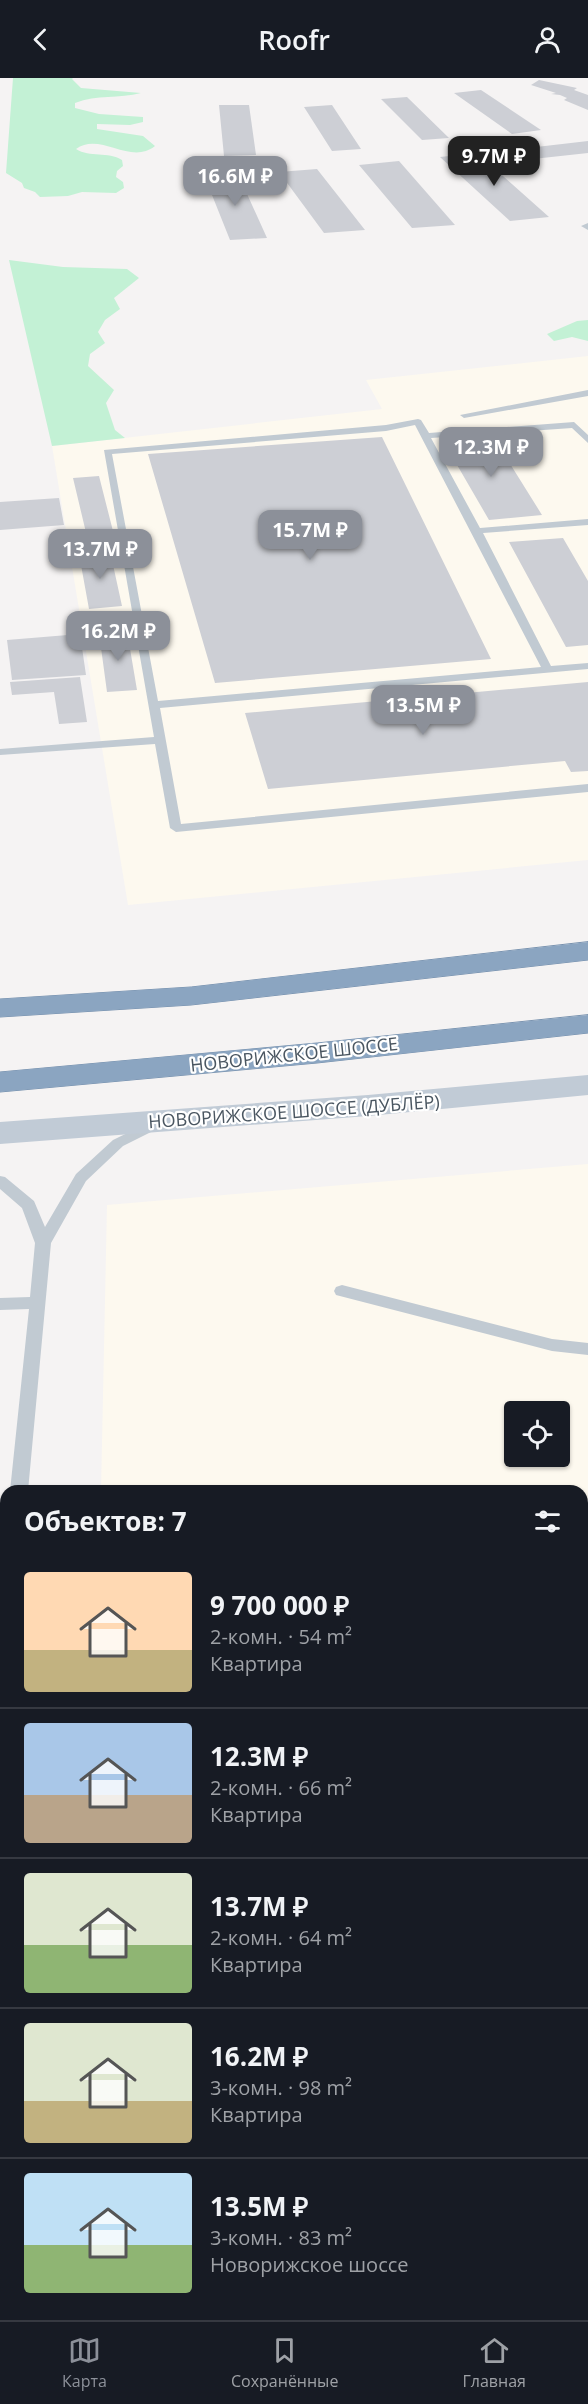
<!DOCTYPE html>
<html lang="ru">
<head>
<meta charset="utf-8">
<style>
	body { margin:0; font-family:"Open Sans",sans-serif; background:#242831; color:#f1f3f6; height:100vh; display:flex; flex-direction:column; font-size:22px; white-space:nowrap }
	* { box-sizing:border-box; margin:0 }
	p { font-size:20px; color:#9ea1a6 }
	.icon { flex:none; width:33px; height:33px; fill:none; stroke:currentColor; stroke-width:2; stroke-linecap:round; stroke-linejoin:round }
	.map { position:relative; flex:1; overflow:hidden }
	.panel { position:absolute; left:0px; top:1407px; width:588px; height:836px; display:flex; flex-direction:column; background:#171b24; border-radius:18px 18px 0 0; box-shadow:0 2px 4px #0004 }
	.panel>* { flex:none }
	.buttons { position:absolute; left:504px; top:1323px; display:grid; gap:12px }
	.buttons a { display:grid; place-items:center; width:66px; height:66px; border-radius:6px; background:#171b24; box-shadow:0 2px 4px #0004; font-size:30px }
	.price { position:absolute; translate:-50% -51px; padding:0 14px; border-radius:12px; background:#8c9099; color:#fff; font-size:20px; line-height:39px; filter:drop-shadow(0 2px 3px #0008) }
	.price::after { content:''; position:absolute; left:50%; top:36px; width:18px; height:14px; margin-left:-9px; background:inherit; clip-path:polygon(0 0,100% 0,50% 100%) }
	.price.on { background:#222; color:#fff }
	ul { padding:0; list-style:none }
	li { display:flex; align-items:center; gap:18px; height:150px; padding:0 24px }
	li+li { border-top:2px solid #363941 }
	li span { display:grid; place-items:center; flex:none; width:168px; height:120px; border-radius:6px; color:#555 }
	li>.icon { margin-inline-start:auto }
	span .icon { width:72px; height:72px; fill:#fffc; stroke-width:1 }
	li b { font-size:26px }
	h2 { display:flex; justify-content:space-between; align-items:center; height:72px; padding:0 24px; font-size:26px }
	header { display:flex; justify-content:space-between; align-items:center; height:78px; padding:0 24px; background:#171b24; font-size:27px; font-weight:600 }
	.tab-bar { display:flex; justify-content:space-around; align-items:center; height:84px; border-top:2px solid #363941; background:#171b24; font-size:16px; color:#9ea1a6 }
	.tab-bar a { display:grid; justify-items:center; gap:3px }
	.tab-bar .on { color:#8c9099 }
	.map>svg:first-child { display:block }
	.commercial { fill:#fdf9ef; fill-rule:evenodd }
	.green { fill:#c3f1d5 }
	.building { fill:#cdcfd5 }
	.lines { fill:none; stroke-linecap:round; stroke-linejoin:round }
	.highway-casing { stroke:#7690ad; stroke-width:1 }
	.lane { fill:#c1cad2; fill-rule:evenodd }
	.secondary { fill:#c1cbd6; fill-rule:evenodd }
	.highway { fill:#8ba5c1; fill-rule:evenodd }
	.labels { text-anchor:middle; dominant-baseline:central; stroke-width:4.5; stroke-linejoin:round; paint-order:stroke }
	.street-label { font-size:18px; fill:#4a5661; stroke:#fff }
</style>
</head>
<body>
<header><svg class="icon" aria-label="back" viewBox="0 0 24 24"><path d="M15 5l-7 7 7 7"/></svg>Roofr<svg class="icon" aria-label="person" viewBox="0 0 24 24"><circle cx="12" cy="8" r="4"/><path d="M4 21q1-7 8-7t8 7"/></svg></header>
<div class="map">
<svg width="588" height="2242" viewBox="0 0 588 2242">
	<rect width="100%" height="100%" fill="#f5f3f3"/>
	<!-- commercial -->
	<path class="commercial" d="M588 278V782L128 827 52 368 382 331 366 302Z
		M588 1086V2242H86V2236H582V1413H101L107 1127ZM514 1334H560V1378H514Z"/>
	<!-- green -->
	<path class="green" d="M13 0H73L72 1 81 10 141 15C119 21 97 16 75 25V30L99 36 143 39V44L130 47 97 46V51L143 58 155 68C130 88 100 53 76 71 90 80 108 73 122 82L123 88 117 93 116 99 123 104 124 110 116 115 82 114 68 118 40 119 35 114 24 110 22 105 6 95Z
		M9 182 63 189 127 191 139 200 114 220 120 231 105 242 98 254 105 265 90 276 88 288 114 312 106 325 115 352 125 360 52 368Z
		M588 242V263L572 259 554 263 547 256 577 243Z"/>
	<!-- building -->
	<path class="building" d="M539 2 577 10 574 12 588 17V32L564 22 567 20 560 17 551 16 556 15 531 7Z
		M481 12 541 52 512 56 454 15Z
		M407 19 449 60 422 62 381 21Z
		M219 27H249L256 77 224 78Z
		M332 27 361 71 332 73 304 29Z
		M588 63V75L533 81 519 71Z
		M477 75 549 139 510 143 440 79Z
		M399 83 455 147 412 150 359 87Z
		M317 91 365 152 324 155 279 94Z
		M238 96 267 160 230 162 204 97Z
		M492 357 542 437 489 442 442 361Z
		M382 359 491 581 215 605 148 376Z
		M99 398 115 461 88 463 73 400Z
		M59 420 64 447 0 452V424Z
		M563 460 588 503V567L566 569 509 464Z
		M110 473 122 528 89 531 79 476Z
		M127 553 137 612 107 614 99 555Z
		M80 556 86 597 12 602 7 562Z
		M80 599 87 644 59 646 54 614 12 617 10 604Z
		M588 604V693L571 694 565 683 268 711 245 635Z
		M588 1938V2044H582V1939Z"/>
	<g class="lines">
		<!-- highway casing -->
		<g class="highway-casing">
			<path id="highway" d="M588 864V882L191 927 0 939V921L191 909Z
				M588 937V955L317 985 0 1014V994L317 965Z"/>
		</g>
		<!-- lane -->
		<path class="lane" d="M588 145V152L581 148Z
			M588 312V318L464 340 460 337Z
			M418 341 421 342 429 355 574 344 588 357V365L572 350 431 360 480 450 588 441V447L483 455 551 588 588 585V591L160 630 181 746 588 706V714L176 754 170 750 155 666 0 677V671L154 659 104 372 386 347ZM415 347 541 589 158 623 112 376 386 353Z
			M156 1041 161 1043 163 1046 161 1049 123 1068 86 1103 51 1165 28 1413H10L29 1231 0 1232V1220L30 1219 35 1165 22 1130 0 1111V1098L5 1099 34 1123 45 1149 76 1096 113 1062Z
			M342 1207 552 1261 588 1265V1277L552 1273 336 1217 334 1213 336 1209Z
			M6 1543V1606L0 1608V1545Z
			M582 2163H588V2187H582Z
			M121 2236H145V2242H121Z"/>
		<!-- secondary -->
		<path class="secondary" d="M588 997V1017L368 1038 0 1066V1044L368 1017Z"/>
		<!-- highway -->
		<use href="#highway" class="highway"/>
	</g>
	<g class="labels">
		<!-- street labels -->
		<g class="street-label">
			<text transform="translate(294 976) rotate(-6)">НОВОРИЖСКОЕ ШОССЕ</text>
			<text transform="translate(294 1033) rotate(-4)">НОВОРИЖСКОЕ ШОССЕ (ДУБЛЁР)</text>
		</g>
	</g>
</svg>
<div class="buttons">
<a><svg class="icon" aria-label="locate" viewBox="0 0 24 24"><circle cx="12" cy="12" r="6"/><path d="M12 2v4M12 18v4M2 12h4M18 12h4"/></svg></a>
</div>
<b class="price on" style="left:494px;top:109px">9.7M ₽</b>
<b class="price" style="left:235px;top:129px">16.6M ₽</b>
<b class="price" style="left:491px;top:400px">12.3M ₽</b>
<b class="price" style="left:310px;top:483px">15.7M ₽</b>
<b class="price" style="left:100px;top:502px">13.7M ₽</b>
<b class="price" style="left:118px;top:584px">16.2M ₽</b>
<b class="price" style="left:423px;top:658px">13.5M ₽</b>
<section class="panel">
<h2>Объектов: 7<svg class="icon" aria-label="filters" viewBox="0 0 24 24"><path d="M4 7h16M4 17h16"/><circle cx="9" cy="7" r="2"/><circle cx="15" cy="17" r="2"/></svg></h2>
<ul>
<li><span style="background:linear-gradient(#ffd9b3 65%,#c2b280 0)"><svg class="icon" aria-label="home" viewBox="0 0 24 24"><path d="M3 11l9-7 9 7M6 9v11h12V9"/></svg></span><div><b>9 700 000 ₽</b><p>2-комн. · 54 m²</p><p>Квартира</p></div></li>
<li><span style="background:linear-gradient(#a9c7e8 60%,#b9a48a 0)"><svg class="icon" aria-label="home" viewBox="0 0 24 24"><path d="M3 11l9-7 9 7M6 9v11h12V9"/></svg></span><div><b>12.3M ₽</b><p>2-комн. · 66 m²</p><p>Квартира</p></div></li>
<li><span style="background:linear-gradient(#dfe7d0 60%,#8fb573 0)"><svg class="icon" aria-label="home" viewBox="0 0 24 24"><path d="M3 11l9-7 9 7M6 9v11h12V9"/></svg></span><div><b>13.7M ₽</b><p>2-комн. · 64 m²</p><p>Квартира</p></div></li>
<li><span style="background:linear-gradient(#dfe7d0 65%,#c2b280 0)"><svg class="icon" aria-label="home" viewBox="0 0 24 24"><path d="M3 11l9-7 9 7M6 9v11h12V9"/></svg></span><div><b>16.2M ₽</b><p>3-комн. · 98 m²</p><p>Квартира</p></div></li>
<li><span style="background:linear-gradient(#bfe0f5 60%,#8fb573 0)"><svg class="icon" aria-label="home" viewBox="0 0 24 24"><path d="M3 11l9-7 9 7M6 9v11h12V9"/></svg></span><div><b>13.5M ₽</b><p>3-комн. · 83 m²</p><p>Новорижское шоссе</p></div></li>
</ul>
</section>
</div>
<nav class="tab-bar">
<a class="on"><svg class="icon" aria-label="map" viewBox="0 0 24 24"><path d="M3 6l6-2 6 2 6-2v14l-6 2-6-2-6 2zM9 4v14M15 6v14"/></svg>Карта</a>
<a><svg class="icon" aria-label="saved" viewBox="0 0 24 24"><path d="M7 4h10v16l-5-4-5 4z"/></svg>Сохранённые</a>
<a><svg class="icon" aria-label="home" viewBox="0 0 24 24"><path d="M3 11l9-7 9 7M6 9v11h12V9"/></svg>Главная</a>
</nav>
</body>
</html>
